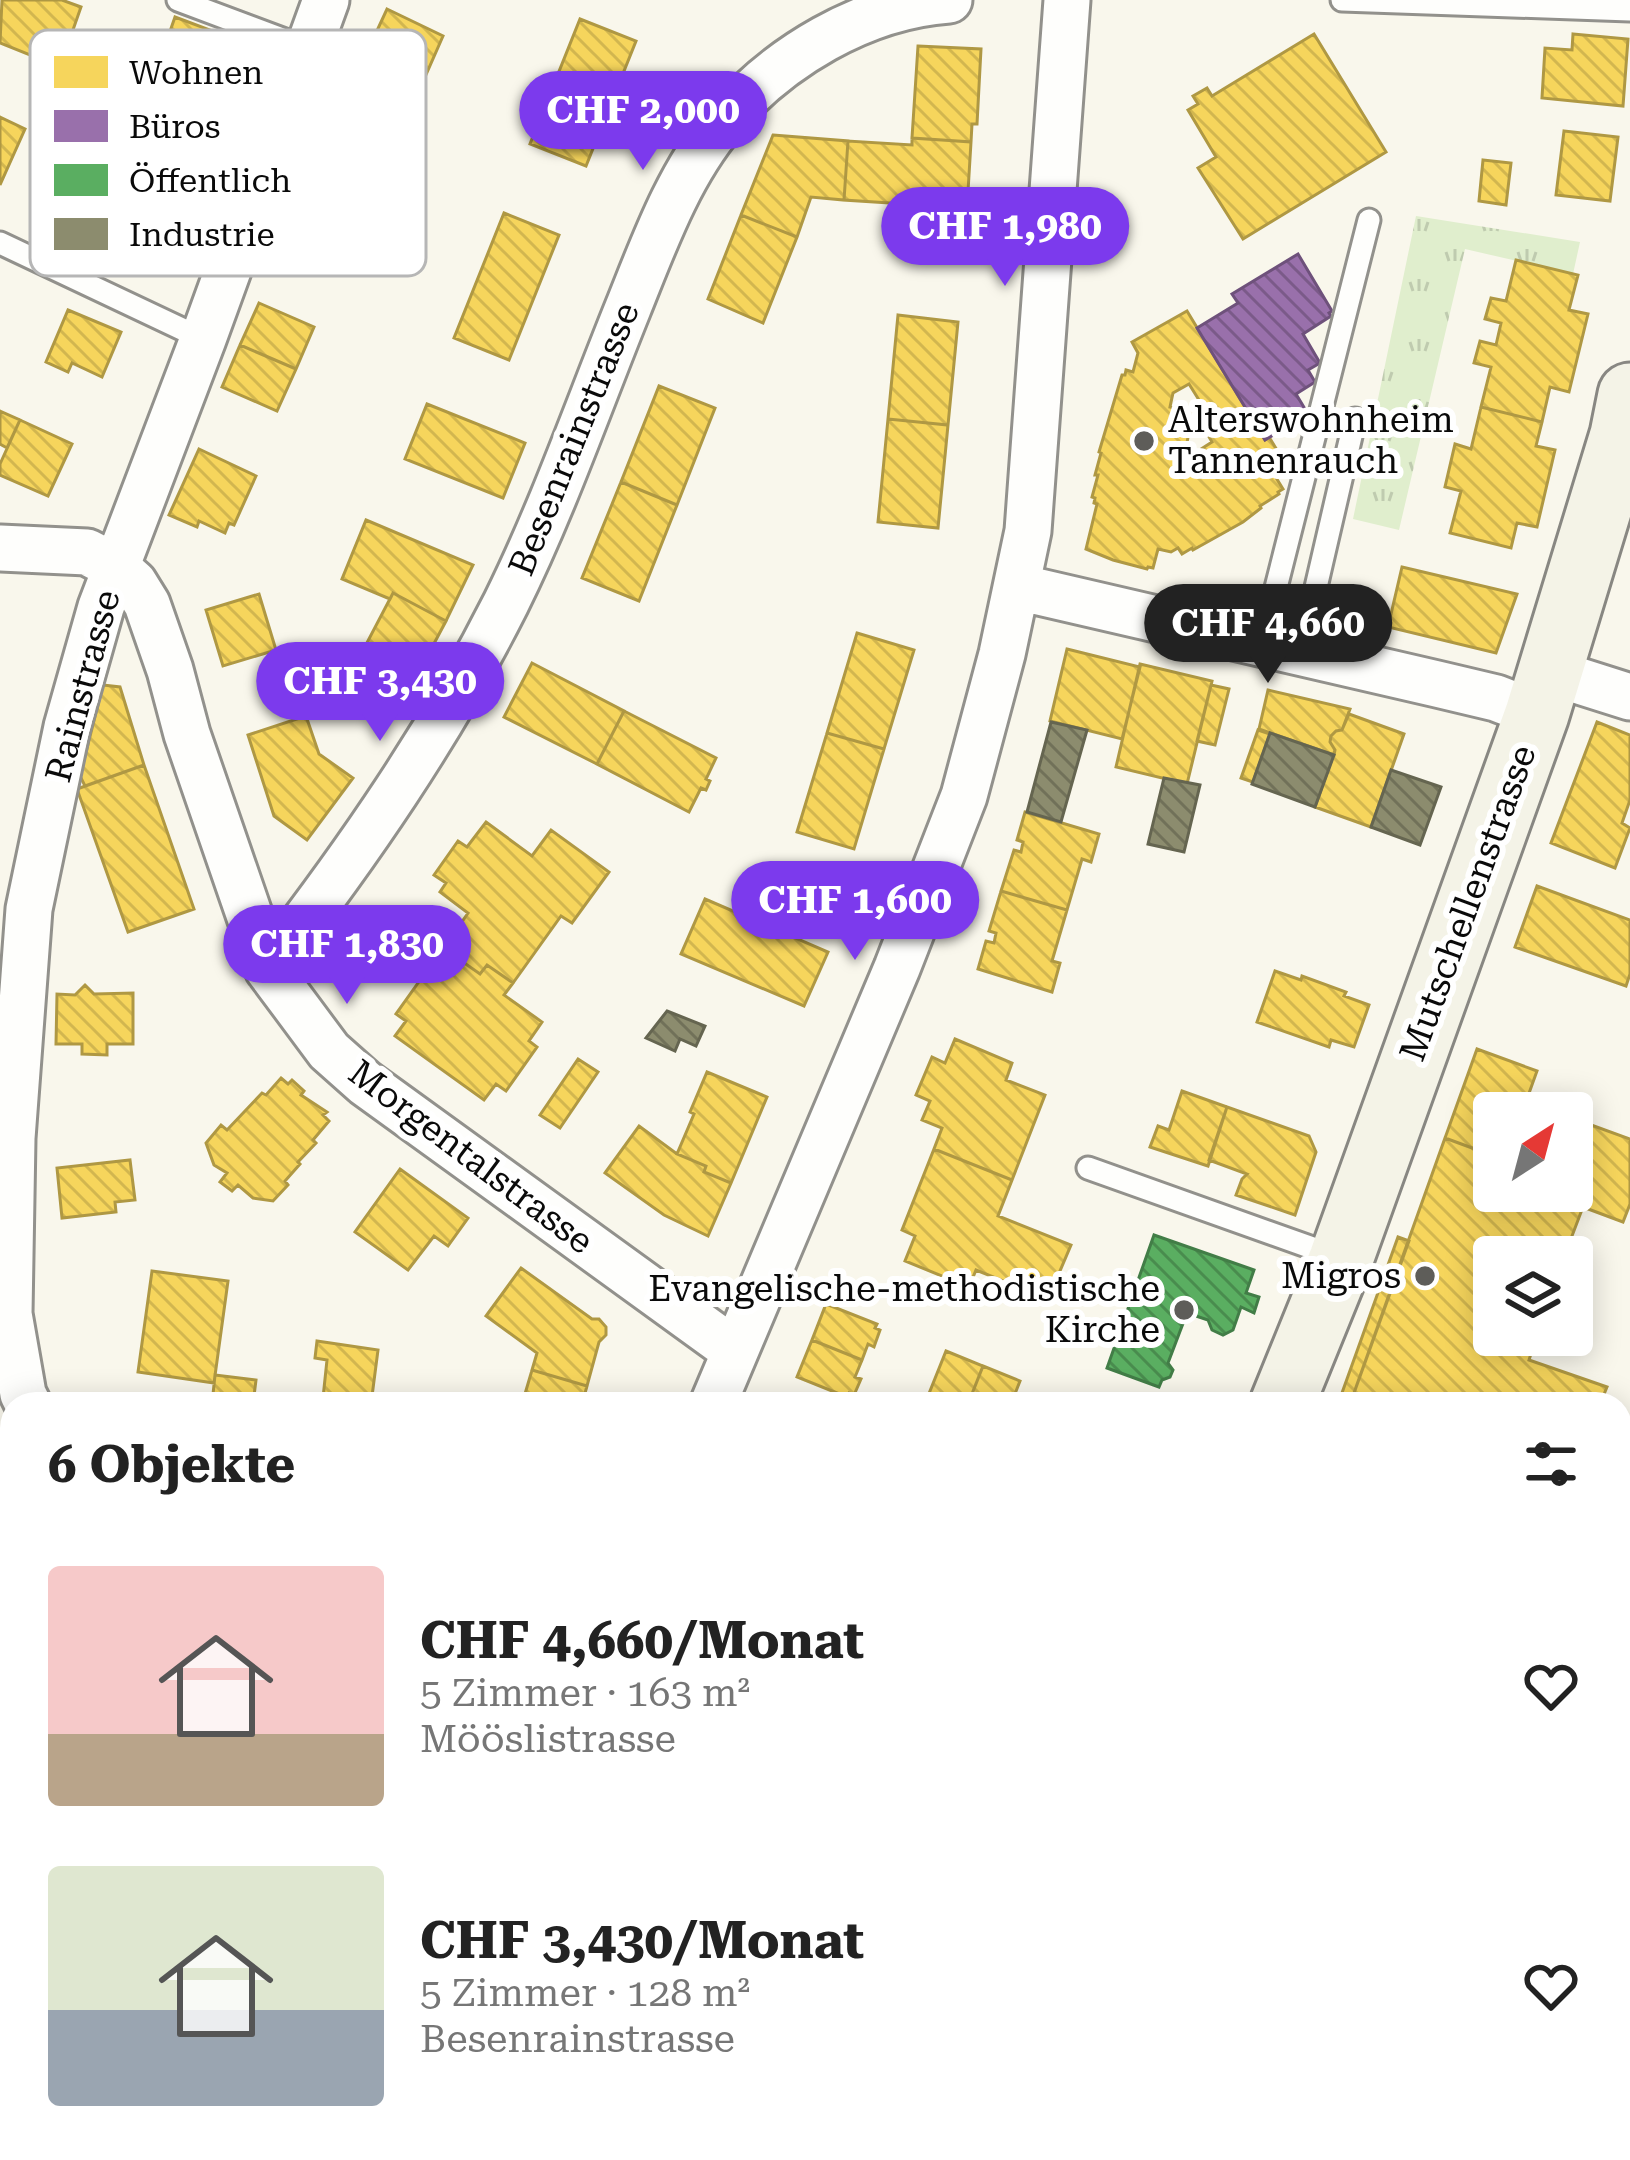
<!DOCTYPE html>
<html lang="de">
<head>
<meta charset="utf-8">
<style>
	body { margin:0; font-family:"Roboto Serif",serif; background:#f6f6f6; color:#222; height:100vh; display:flex; flex-direction:column; font-size:45px; white-space:nowrap }
	* { box-sizing:border-box; margin:0 }
	p { font-size:39px; color:#767676 }
	.icon { flex:none; width:66px; height:66px; fill:none; stroke:currentColor; stroke-width:2; stroke-linecap:round; stroke-linejoin:round }
	.map { position:relative; flex:1; overflow:hidden }
	.panel { position:absolute; left:0px; top:1392px; width:1632px; height:768px; display:flex; flex-direction:column; background:#fff; border-radius:36px 36px 0 0; box-shadow:0 6px 30px #0003 }
	.panel>* { flex:none }
	.needle { width:78px; rotate:36deg }
	.buttons { position:absolute; left:1473px; top:1092px; display:grid; gap:24px }
	.buttons a { display:grid; place-items:center; width:120px; height:120px; border-radius:12px; background:#fff; box-shadow:0 6px 30px #0003; font-size:60px }
	.price { position:absolute; translate:-50% -102px; padding:0 27px; border-radius:42px; background:#7c3aed; color:#fff; font-size:39px; line-height:78px; filter:drop-shadow(0 3px 6px #0008) }
	.price::after { content:''; position:absolute; left:50%; top:72px; width:36px; height:27px; margin-left:-18px; background:inherit; clip-path:polygon(0 0,100% 0,50% 100%) }
	.price.on { background:#222; color:#fff }
	ul { padding:0; list-style:none }
	li { display:flex; align-items:center; gap:36px; height:300px; padding:0 48px }
	li span { display:grid; place-items:center; flex:none; width:336px; height:240px; border-radius:12px; color:#555 }
	li>.icon { margin-inline-start:auto }
	span .icon { width:144px; height:144px; fill:#fffc; stroke-width:1 }
	li b { font-size:51px }
	h2 { display:flex; justify-content:space-between; align-items:center; height:144px; padding:0 48px; font-size:51px }
	.map>svg:first-child { display:block }
	.park { fill:url(#park-tufts) }
	.plaza { fill:#e9e5d8 }
	.homes { fill:url(#homes-back-hatch); stroke:#af9843; stroke-width:3; fill-rule:evenodd }
	.offices { fill:url(#offices-back-hatch); stroke:#6e517b; stroke-width:3 }
	.public { fill:url(#public-back-hatch); stroke:#427d47; stroke-width:3 }
	.industry { fill:url(#industry-back-hatch); stroke:#656550; stroke-width:3 }
	.lines { fill:none; stroke-linecap:round; stroke-linejoin:round }
	.lane-casing { stroke:#92918c; stroke-width:27 }
	.street-casing { stroke:#92918c; stroke-width:51 }
	.secondary-casing { stroke:#888782; stroke-width:69 }
	.lane { stroke:#fefefc; stroke-width:21 }
	.street { stroke:#fefefc; stroke-width:45 }
	.secondary { stroke:#f4f3e7; stroke-width:63 }
	.tram { stroke:#d5c4c2; stroke-width:3 }
	.poi-dot { fill:#5e5d59; stroke:#fff; stroke-width:4.5 }
	.labels { text-anchor:middle; dominant-baseline:central; stroke-width:12; stroke-linejoin:round; paint-order:stroke }
	.poi-label { font-size:36px; fill:#0a0a0a; stroke:#fff; text-anchor:end }
	.street-label { font-size:36px; fill:#0a0a0a; stroke:#fff }
	.key { fill:#fff; stroke:#b6b6b6; stroke-width:3 }
	.key-label { font-size:33px; fill:#0a0a0a }
</style>
</head>
<body>
<div class="map">
<svg width="1630" height="2160" viewBox="0 0 1630 2160">
	<defs>
		<pattern id="park-tufts" width="24" height="20" patternUnits="userSpaceOnUse" patternTransform="scale(3)"><rect width="24" height="20" fill="#e0eecd"/><path d="M3 7l-1-3M5 7V3M7 7l1-3M15 17l-1-3M17 17v-4M19 17l1-3" fill="none" stroke="#bfcbaf"/></pattern>
		<pattern id="homes-back-hatch" width="6" height="6" patternUnits="userSpaceOnUse" patternTransform="scale(3)"><rect width="6" height="6" fill="#f6d55c"/><path d="M-1 5l2 2M0 0l6 6M5-1l2 2" fill="none" stroke="#d2b64f"/></pattern>
		<pattern id="offices-back-hatch" width="6" height="6" patternUnits="userSpaceOnUse" patternTransform="scale(3)"><rect width="6" height="6" fill="#9970ab"/><path d="M-1 5l2 2M0 0l6 6M5-1l2 2" fill="none" stroke="#7b5a89"/></pattern>
		<pattern id="public-back-hatch" width="6" height="6" patternUnits="userSpaceOnUse" patternTransform="scale(3)"><rect width="6" height="6" fill="#5aae61"/><path d="M-1 5l2 2M0 0l6 6M5-1l2 2" fill="none" stroke="#498c4e"/></pattern>
		<pattern id="industry-back-hatch" width="6" height="6" patternUnits="userSpaceOnUse" patternTransform="scale(3)"><rect width="6" height="6" fill="#8c8c6e"/><path d="M-1 5l2 2M0 0l6 6M5-1l2 2" fill="none" stroke="#717159"/></pattern>
	</defs>
	<rect width="100%" height="100%" fill="#f9f7ec"/>
	<!-- park -->
	<path class="park" d="M1416 216 1580 242 1573 274 1465 249 1399 530 1353 519Z"/>
	<!-- plaza -->
	<path class="plaza" d="M1154 2148H1243V2160H1154Z"/>
	<!-- homes -->
	<path class="homes" d="M2 0H62L81 7 60 67 0 43Z
		M387 9 443 36 425 77 368 50Z
		M175 17 210 30 206 39 202 38 198 48 168 37Z
		M580 19 636 41 586 166 530 144Z
		M1314 34 1386 152 1243 239 1198 168 1216 157 1188 110 1198 104 1193 96 1207 88 1212 96Z
		M1573 34 1628 39 1623 106 1542 98 1545 48 1572 50Z
		M918 46 981 49 977 124H972L971 142 912 138Z
		M0 117 25 129 0 185Z
		M1564 131 1618 137 1610 201 1556 195Z
		M773 135 848 141 844 200 811 197 797 237 741 215Z
		M912 138 971 142 967 208 844 200 848 141 912 145Z
		M1483 160 1511 163 1506 205 1479 201Z
		M504 213 559 235 509 360 454 338Z
		M741 215 797 237 763 323 708 299Z
		M1516 260 1578 275 1569 310 1588 314 1569 392 1550 387 1542 422 1481 407 1491 367 1474 363 1480 341 1496 345 1501 323 1485 319 1491 298 1506 301Z
		M259 303 314 327 296 369 240 345Z
		M68 310 121 332 102 377 72 363 68 372 46 362Z
		M1187 311 1265 440 1269 437 1288 468 1275 476 1283 489 1278 492 1279 494 1260 506 1261 508 1243 522 1193 550 1192 548 1182 554 1178 548 1171 552 1158 549 1153 568 1148 567 1147 569 1113 560 1086 549 1097 504 1094 503 1095 498 1092 497 1098 475H1095L1101 453 1099 452 1122 375H1125L1126 370 1133 372 1138 353 1132 342ZM1189 384 1214 424 1205 430 1212 442 1198 451 1186 448 1189 432 1175 408 1170 407 1173 393Z
		M898 315 958 322 948 425 888 419Z
		M240 345 296 369 277 411 222 387Z
		M659 386 715 408 677 505 621 482Z
		M427 404 525 443 503 498 405 459Z
		M1481 407 1542 422 1536 446 1555 450 1537 527 1517 523 1511 548 1450 533 1461 491 1445 487 1455 444 1471 449Z
		M0 411 20 420 7 448 0 444Z
		M888 419 948 425 938 528 878 522Z
		M20 420 72 444 48 496 0 475V464Z
		M199 449 256 476 234 525 229 523 225 533 199 521 197 527 169 515Z
		M621 482 677 505 639 601 582 578Z
		M366 520 473 565 446 621 393 593 390 599 342 579Z
		M1402 567 1517 594 1496 653 1388 627Z
		M393 593 446 621 413 683 360 656Z
		M259 594 276 650 223 666 206 610Z
		M857 633 914 650 884 749 827 733Z
		M1067 649 1140 667 1122 739 1050 721Z
		M532 663 624 711 597 764 504 717Z
		M1140 664 1212 681 1187 784 1116 767Z
		M103 685 120 687 144 765 85 786 80 776Z
		M1211 685 1229 689 1215 745 1197 741Z
		M1268 690 1350 709 1342 730 1336 731 1331 736 1330 742 1335 750 1334 755 1259 729Z
		M624 711 716 758 706 779 710 781 706 790 701 788 689 812 597 764Z
		M1349 714 1404 734 1371 827 1315 807 1335 750 1330 742 1331 736 1336 731 1342 730Z
		M306 716 319 754 353 778 307 840 274 816 248 735Z
		M1597 722 1630 735V800L1622 823 1630 828 1615 868 1551 843Z
		M1258 730 1270 734 1253 782 1241 778Z
		M827 733 884 749 854 849 797 832Z
		M144 765 194 909 128 932 77 789Z
		M1025 812 1099 834 1091 862 1082 859 1067 910 1001 891 1014 850 1021 852 1023 842 1017 840Z
		M486 822 532 856 551 830 609 872 572 923 561 916 513 983 487 965 480 974 443 948 445 946 454 952 466 936 457 929 468 913 440 892 446 883 434 875 458 841 467 847Z
		M1537 886 1630 920V974L1626 986 1515 947Z
		M1001 891 1067 910 1052 961 1060 963 1052 992 978 969 986 941 994 943 996 933 989 931Z
		M705 899 828 952 804 1006 681 954Z
		M443 948 480 974 487 965 513 983 504 995 542 1022 529 1041 537 1047 506 1091 496 1084 484 1100 395 1036 406 1021 396 1014Z
		M1275 971 1301 980 1302 976 1346 992 1344 996 1369 1005 1354 1047 1331 1040 1329 1047 1257 1022Z
		M85 985 94 994 133 993V1044H107V1055L82 1054V1044H56L57 994 75 995Z
		M955 1039 1012 1063 1006 1080 1045 1095 1012 1180 934 1149 942 1128 922 1120 930 1101 916 1095 932 1057 945 1063Z
		M1477 1049 1537 1071 1528 1096 1564 1109 1563 1113H1494V1156L1445 1138Z
		M578 1059 598 1072 560 1128 540 1115Z
		M707 1072 767 1097 731 1183 704 1172 706 1166 677 1154 694 1114 690 1112Z
		M281 1078 288 1084 292 1080 304 1091 301 1095 327 1112 323 1115 329 1121 313 1140 316 1143 298 1162 300 1164 285 1181 288 1185 273 1201 253 1198 238 1185 232 1191 220 1182 227 1173 214 1165 206 1143 221 1125 227 1130 262 1093 266 1095Z
		M1182 1091 1227 1107 1208 1166 1150 1147 1158 1126 1169 1130Z
		M1227 1107 1309 1136 1316 1152 1295 1215 1236 1195 1242 1179 1247 1174 1209 1160Z
		M1572 1118 1630 1139V1204L1623 1222 1540 1191H1572Z
		M639 1126 677 1154 706 1166 704 1172 731 1183 708 1236 664 1215 605 1173Z
		M1445 1138 1494 1156V1191H1540L1583 1207 1564 1257H1494V1335H1537L1529 1360 1607 1387 1600 1404H1350Z
		M934 1149 1012 1180 998 1216 1071 1245 1054 1285 1032 1276 1026 1290 976 1270 969 1287 905 1261 915 1236 902 1230Z
		M130 1160 135 1200 115 1202 116 1212 62 1218 57 1168Z
		M400 1169 468 1218 448 1246 434 1236 408 1270 355 1232Z
		M1398 1237 1409 1241 1350 1404H1338Z
		M521 1268 592 1319H599L606 1327V1335L599 1342 587 1386 532 1370 537 1353 486 1316Z
		M152 1271 228 1281 214 1383 138 1372Z
		M826 1304 877 1324 875 1328 880 1330 874 1347 868 1344 862 1360 812 1340Z
		M1572 1306 1583 1309 1573 1334 1572 1333Z
		M812 1340 862 1360 855 1377 861 1379 854 1395 849 1393 847 1397 797 1377Z
		M317 1341 378 1350 371 1404 323 1398 327 1360 315 1358Z
		M946 1351 983 1366 968 1404H930L926 1401Z
		M983 1366 1020 1381 1011 1404H968Z
		M532 1370 587 1386 582 1404H522Z
		M215 1375 256 1380 253 1404H212Z
		M0 1450H9L12 1471V1533L0 1534Z
		M1620 1594 1630 1595V1731L1620 1726Z
		M12 1627V1729H0V1629Z
		M1620 1726 1630 1731V1750L1620 1771Z
		M12 1857V1933L3 1934V1925H0V1858Z
		M0 2031H12V2095L0 2094Z
		M1628 2032 1630 2033V2105L1620 2097V2048Z
		M470 2148H570L573 2160H468Z
		M570 2148H621L623 2160H573Z
		M849 2148H947V2160H849Z"/>
	<!-- offices -->
	<path class="offices" d="M1298 254 1332 311 1329 313 1331 316 1303 334 1320 363 1308 370 1315 382 1296 394 1308 414 1265 440 1197 328 1238 303 1232 294Z"/>
	<!-- public -->
	<path class="public" d="M1154 1235 1254 1270 1246 1293 1259 1297 1254 1313 1241 1307 1233 1330 1223 1335 1212 1330 1208 1320 1187 1313 1168 1363 1173 1370 1170 1377 1162 1380 1159 1387 1107 1368Z"/>
	<!-- industry -->
	<path class="industry" d="M369 660 413 683 403 703 368 685 370 682 360 676Z
		M1051 722 1087 730 1061 822 1027 812Z
		M1270 733 1334 755 1315 807 1252 784Z
		M1391 770 1441 787 1420 845 1371 827Z
		M1164 778 1200 785 1184 852 1148 844Z
		M667 1011 705 1026 696 1046 680 1039 675 1051 646 1038Z"/>
	<g class="lines">
		<!-- lane casing -->
		<g class="lane-casing">
			<path id="lane" d="M178 0 309 49
				M1342 0 1630 10
				M0 243 203 339
				M1262 643 1369 220
				M1301 652 1355 419
				M1088 1168 1335 1256
				M1258 2148 1268 2160"/>
		</g>
		<!-- street casing -->
		<g class="street-casing">
			<path id="street" d="M0 548 87 552 116 567 134 583 147 604 170 670 187 734 268 969 329 1051 365 1083 735 1351
				M1018 587 1437 684 1496 698 1537 714
				M1551 672 1630 697
				M268 969C358 853 440 734 506 603 553 508 588 407 628 308 653 246 678 175 723 122 778 57 863 6 949 0
				M28 1404 23 1394 9 1314 12 1138 29 909 67 727 101 607 203 339 326 0
				M713 1404 897 968 964 796 1002 654 1028 531 1067 0
				M1620 1554 1630 1555
				M0 1775H12
				M699 2148 702 2160
				M128 2160 129 2148"/>
		</g>
		<!-- secondary casing -->
		<g class="secondary-casing">
			<path id="secondary" d="M1282 1404 1341 1259 1537 714 1622 435 1630 395
				M1620 1953 1630 1958
				M1004 2160V2148
				M1063 2160 1064 2148"/>
		</g>
		<!-- lane -->
		<use href="#lane" class="lane"/>
		<!-- street -->
		<use href="#street" class="street"/>
		<!-- secondary -->
		<use href="#secondary" class="secondary"/>
		<!-- tram -->
		<path class="tram" d="M1620 1963 1630 1968
			M1002 2160V2148
			M1031 2160V2148"/>
	</g>
	<!-- markers -->
	<g class="poi-dot">
		<circle cx="1144" cy="441" r="12"/>
		<circle cx="1425" cy="1276" r="12"/>
		<circle cx="1184" cy="1310" r="12"/>
	</g>
	<g class="labels">
		<!-- poi labels -->
		<g class="poi-label">
			<text x="1168" y="420" text-anchor="start">Alterswohnheim<tspan x="1168" dy="41">Tannenrauch</tspan></text>
			<text x="1401" y="1276">Migros</text>
			<text x="1160" y="1289">Evangelische-methodistische<tspan x="1160" dy="41">Kirche</tspan></text>
		</g>
		<!-- street labels -->
		<g class="street-label">
			<text transform="translate(574 439) rotate(-68)">Besenrainstrasse</text>
			<text transform="translate(83 686) rotate(-75)">Rainstrasse</text>
			<text transform="translate(1468 903) rotate(-70)">Mutschellenstrasse</text>
			<text transform="translate(471 1157) rotate(37)">Morgentalstrasse</text>
		</g>
	</g>
	<!-- legend -->
	<rect x="30" y="30" width="396" height="246" rx="18" class="key"/>
	<rect x="54" y="56" width="54" height="32" fill="#f6d55c"/>
	<rect x="54" y="110" width="54" height="32" fill="#9970ab"/>
	<rect x="54" y="164" width="54" height="32" fill="#5aae61"/>
	<rect x="54" y="218" width="54" height="32" fill="#8c8c6e"/>
	<g class="key-label">
		<text x="129" y="84">Wohnen</text>
		<text x="129" y="138">Büros</text>
		<text x="129" y="192">Öffentlich</text>
		<text x="129" y="246">Industrie</text>
	</g>
</svg>
<div class="buttons">
<a><svg class="needle" viewBox="-14 -14 28 28"><path d="M0-13l5 13h-10z" fill="#e53935"/><path d="M0 13l5-13h-10z" fill="#767676"/></svg></a>
<a><svg class="icon" aria-label="layers" viewBox="0 0 24 24"><path d="M12 4l9 5-9 5-9-5zM3 14l9 5 9-5"/></svg></a>
</div>
<b class="price" style="left:643px;top:173px">CHF 2,000</b>
<b class="price" style="left:1005px;top:289px">CHF 1,980</b>
<b class="price on" style="left:1268px;top:686px">CHF 4,660</b>
<b class="price" style="left:380px;top:744px">CHF 3,430</b>
<b class="price" style="left:855px;top:963px">CHF 1,600</b>
<b class="price" style="left:347px;top:1007px">CHF 1,830</b>
<section class="panel">
<h2>6 Objekte<svg class="icon" aria-label="filters" viewBox="0 0 24 24"><path d="M4 7h16M4 17h16"/><circle cx="9" cy="7" r="2"/><circle cx="15" cy="17" r="2"/></svg></h2>
<ul>
<li><span style="background:linear-gradient(#f6c9c9 70%,#b9a48a 0)"><svg class="icon" aria-label="home" viewBox="0 0 24 24"><path d="M3 11l9-7 9 7M6 9v11h12V9"/></svg></span><div><b>CHF 4,660/Monat</b><p>5 Zimmer · 163 m²</p><p>Mööslistrasse</p></div><svg class="icon" aria-label="heart" viewBox="0 0 24 24"><path d="M12 20l-8-8c-3-5 5-10 8-4 3-6 11-1 8 4z"/></svg></li>
<li><span style="background:linear-gradient(#dfe7d0 60%,#9aa5b1 0)"><svg class="icon" aria-label="home" viewBox="0 0 24 24"><path d="M3 11l9-7 9 7M6 9v11h12V9"/></svg></span><div><b>CHF 3,430/Monat</b><p>5 Zimmer · 128 m²</p><p>Besenrainstrasse</p></div><svg class="icon" aria-label="heart" viewBox="0 0 24 24"><path d="M12 20l-8-8c-3-5 5-10 8-4 3-6 11-1 8 4z"/></svg></li>
</ul>
</section>
</div>
</body>
</html>
